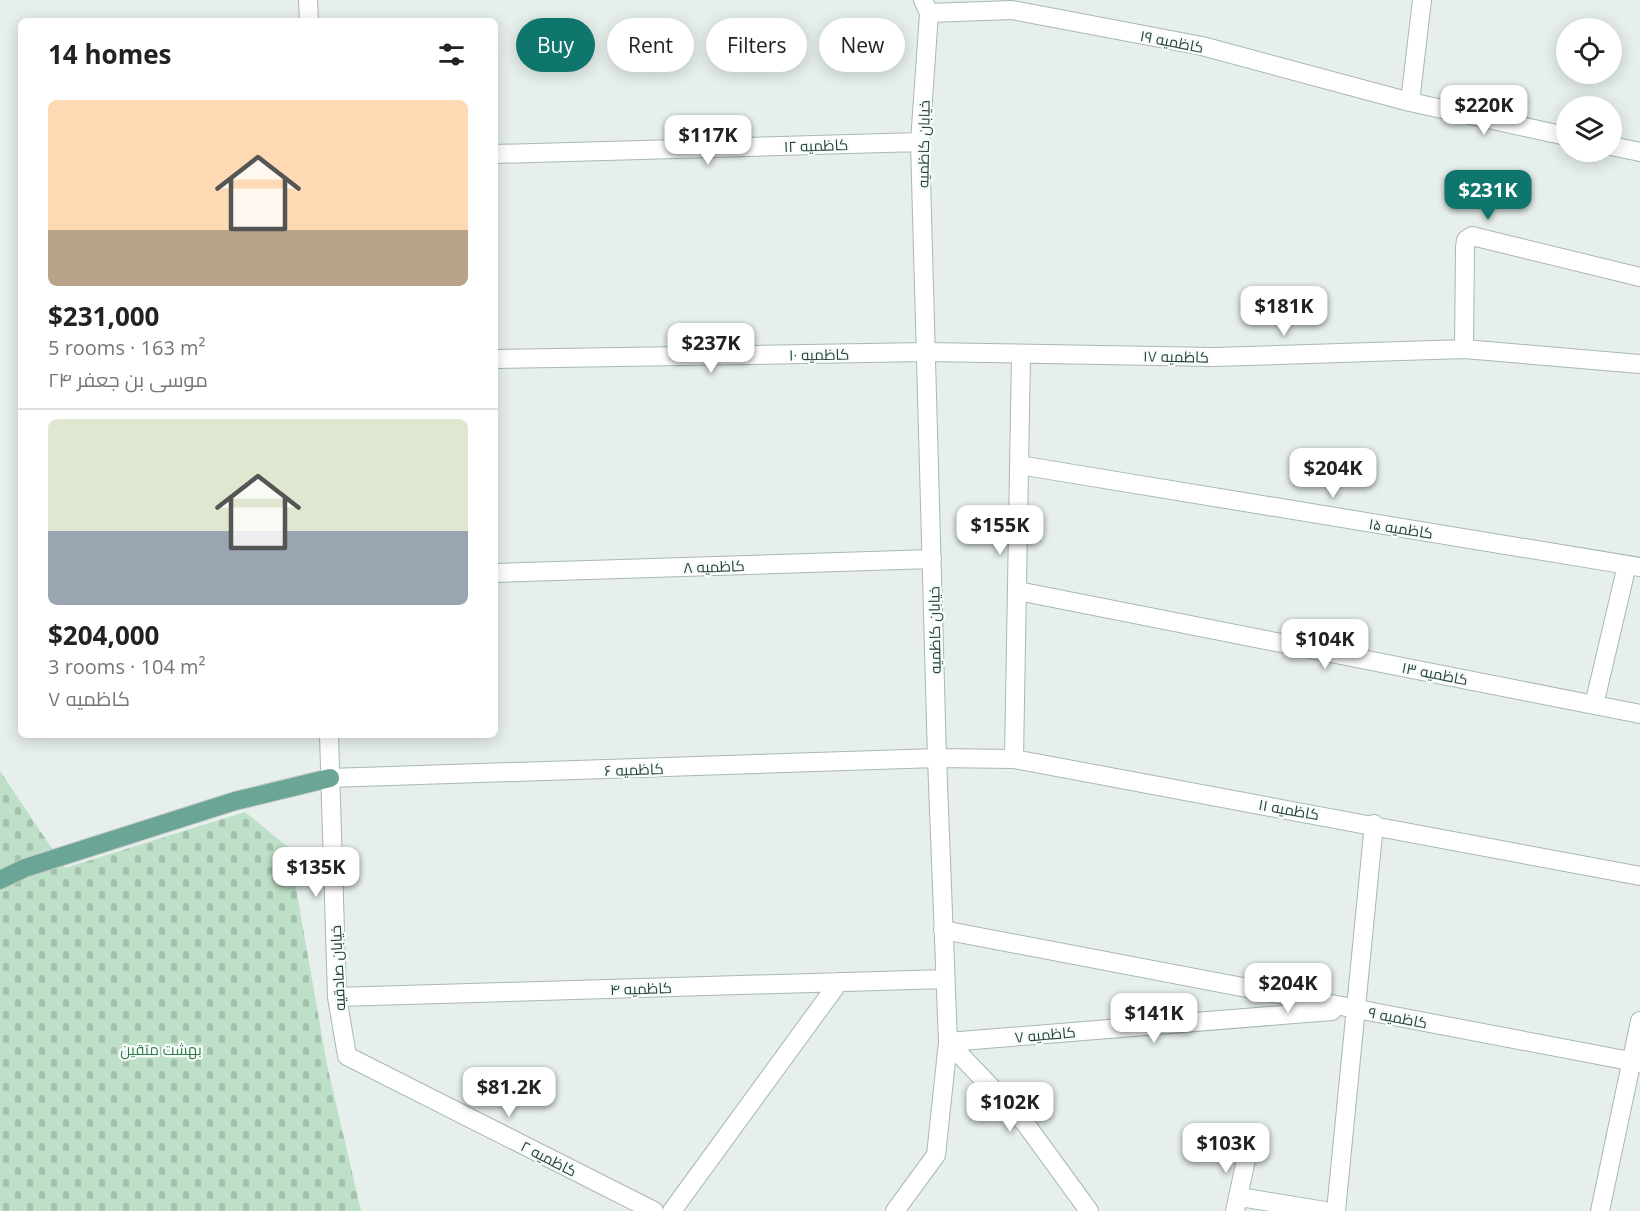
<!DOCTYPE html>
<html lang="en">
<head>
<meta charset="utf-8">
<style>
	body { margin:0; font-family:"Open Sans",Cairo,sans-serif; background:#f2f2f2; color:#222; height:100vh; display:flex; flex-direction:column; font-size:22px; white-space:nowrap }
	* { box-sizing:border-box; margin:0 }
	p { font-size:20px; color:#767676 }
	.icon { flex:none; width:33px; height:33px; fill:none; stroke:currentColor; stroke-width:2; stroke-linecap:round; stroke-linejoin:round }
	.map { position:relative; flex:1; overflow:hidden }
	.details { position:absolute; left:18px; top:18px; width:480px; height:720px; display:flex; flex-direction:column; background:#fff; border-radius:9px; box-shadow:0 3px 15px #0003 }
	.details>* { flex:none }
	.banner { position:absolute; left:516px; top:18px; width:570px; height:54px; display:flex; gap:12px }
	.fabs { position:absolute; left:1556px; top:18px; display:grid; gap:12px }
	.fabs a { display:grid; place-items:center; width:66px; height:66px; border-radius:50%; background:#fff; box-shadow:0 3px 15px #0003; font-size:30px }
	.price { position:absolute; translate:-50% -51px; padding:0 14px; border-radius:12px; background:#fff; color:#222; font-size:20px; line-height:39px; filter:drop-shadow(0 2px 3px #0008) }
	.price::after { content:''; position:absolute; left:50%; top:36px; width:18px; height:14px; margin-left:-9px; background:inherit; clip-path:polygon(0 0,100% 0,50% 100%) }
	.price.active { background:#0f766e; color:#fff }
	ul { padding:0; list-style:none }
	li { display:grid; align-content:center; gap:12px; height:318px; padding:0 30px }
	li+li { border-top:2px solid #e0e0e0 }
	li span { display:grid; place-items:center; height:186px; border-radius:9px; color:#555 }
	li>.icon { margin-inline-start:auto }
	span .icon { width:108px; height:108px; fill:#fffc; stroke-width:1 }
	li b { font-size:26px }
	h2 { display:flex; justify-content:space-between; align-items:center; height:72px; padding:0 30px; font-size:26px }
	.tag { padding:0 21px; border-radius:27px; background:#fff; box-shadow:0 3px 15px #0003; font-size:21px; line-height:54px }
	.tag.active { background:#0f766e; color:#fff }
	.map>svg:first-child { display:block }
	.cemetery { fill:url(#cemetery-stones) }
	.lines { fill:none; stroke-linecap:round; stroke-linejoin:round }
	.minor-casing { stroke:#a8b8b2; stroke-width:20 }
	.major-casing { stroke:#c2cac8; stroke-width:20 }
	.minor { stroke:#fff; stroke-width:18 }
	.major { stroke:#6aa596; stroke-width:18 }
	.labels { text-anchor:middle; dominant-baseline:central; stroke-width:4.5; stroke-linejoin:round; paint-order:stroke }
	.street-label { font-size:15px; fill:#24423a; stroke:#f7fbf9 }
	.park-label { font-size:15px; fill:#2d7a4b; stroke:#f7fbf9 }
</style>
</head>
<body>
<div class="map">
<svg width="1640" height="1211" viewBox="0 0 1640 1211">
	<defs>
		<pattern id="cemetery-stones" width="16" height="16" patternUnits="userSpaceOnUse" patternTransform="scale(1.5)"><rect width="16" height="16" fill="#bfe0c8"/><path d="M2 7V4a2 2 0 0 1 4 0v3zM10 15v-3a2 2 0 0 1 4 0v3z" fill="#a4c1ad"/></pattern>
	</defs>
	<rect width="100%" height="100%" fill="#e6efeb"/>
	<!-- cemetery -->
	<path class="cemetery" d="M0 771 65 868 245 812 289 848 327 1065 361 1211H0Z"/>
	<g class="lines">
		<!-- minor casing -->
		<g class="minor-casing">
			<path id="minor" d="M308 0 309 21
				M929 13 1012 10 1202 46 1410 102 1566 136
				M1410 102 1422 0
				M1611 146 1640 152
				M495 154 920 142
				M1464 349 1465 247 1466 240 1472 236 1640 277
				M495 359 926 352 1214 357 1464 349 1640 364
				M1019 465 1640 567
				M495 573 932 559
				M1018 591 1640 714
				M1594 705 1627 565
				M329 735 337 997 347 1056 654 1211
				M1014 759 1021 354
				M330 778 937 758 1014 759 1640 876
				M943 930 1640 1063
				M337 997 945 979
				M948 1042 1332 1011
				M948 1042 1025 1123 1089 1211
				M1240 1197 1325 1211
				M672 1211 839 982
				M895 1211 936 1155 948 1042 937 758 920 142 929 13 923 0
				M1235 1211 1249 1146
				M1336 1211 1374 824
				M1600 1211 1640 1021"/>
		</g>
		<!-- major casing -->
		<g class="major-casing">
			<path id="major" d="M0 880 25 868 235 801 330 778"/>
		</g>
		<!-- minor -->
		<use href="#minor" class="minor"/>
		<!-- major -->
		<use href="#major" class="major"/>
	</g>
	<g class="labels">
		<!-- street labels -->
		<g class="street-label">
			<text transform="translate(1172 41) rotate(11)">کاظمیه ۱۹</text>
			<text transform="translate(923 144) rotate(-89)">خیابان کاظمیه</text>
			<text transform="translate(816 145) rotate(-2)">کاظمیه ۱۲</text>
			<text transform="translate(819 354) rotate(-1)">کاظمیه ۱۰</text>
			<text transform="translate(1176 356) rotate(1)">کاظمیه ۱۷</text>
			<text transform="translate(1401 528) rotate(9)">کاظمیه ۱۵</text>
			<text transform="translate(714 566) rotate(-2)">کاظمیه ۸</text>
			<text transform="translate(934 630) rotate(-91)">خیابان کاظمیه</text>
			<text transform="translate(1435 673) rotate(11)">کاظمیه ۱۳</text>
			<text transform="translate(634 769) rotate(-2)">کاظمیه ۶</text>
			<text transform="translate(1289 809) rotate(10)">کاظمیه ۱۱</text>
			<text transform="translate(337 968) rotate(-93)">خیابان صادقیه</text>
			<text transform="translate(641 988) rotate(-2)">کاظمیه ۴</text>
			<text transform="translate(1398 1017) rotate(11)">کاظمیه ۹</text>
			<text transform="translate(1045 1034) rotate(-5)">کاظمیه ۷</text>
			<text transform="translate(549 1158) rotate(27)">کاظمیه ۲</text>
		</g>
		<!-- park labels -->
		<g class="park-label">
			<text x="161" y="1049">بهشت متقین</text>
		</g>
	</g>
</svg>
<div class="fabs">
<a><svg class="icon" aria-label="locate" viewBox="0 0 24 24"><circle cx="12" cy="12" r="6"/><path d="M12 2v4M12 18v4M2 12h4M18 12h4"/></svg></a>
<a><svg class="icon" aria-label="layers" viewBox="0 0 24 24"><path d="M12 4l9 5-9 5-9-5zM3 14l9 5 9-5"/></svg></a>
</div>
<b class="price" style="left:1484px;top:136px">$220K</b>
<b class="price" style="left:708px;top:166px">$117K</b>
<b class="price active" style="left:1488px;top:221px">$231K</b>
<b class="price" style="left:1284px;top:337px">$181K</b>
<b class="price" style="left:711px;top:374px">$237K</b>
<b class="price" style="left:1333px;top:499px">$204K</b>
<b class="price" style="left:1000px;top:556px">$155K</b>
<b class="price" style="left:1325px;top:670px">$104K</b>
<b class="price" style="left:316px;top:898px">$135K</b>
<b class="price" style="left:1288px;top:1014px">$204K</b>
<b class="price" style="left:1154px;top:1044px">$141K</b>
<b class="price" style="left:509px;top:1118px">$81.2K</b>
<b class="price" style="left:1010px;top:1133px">$102K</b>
<b class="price" style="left:1226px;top:1174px">$103K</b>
<div class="banner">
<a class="tag active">Buy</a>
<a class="tag">Rent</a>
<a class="tag">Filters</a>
<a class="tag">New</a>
</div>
<section class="details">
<h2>14 homes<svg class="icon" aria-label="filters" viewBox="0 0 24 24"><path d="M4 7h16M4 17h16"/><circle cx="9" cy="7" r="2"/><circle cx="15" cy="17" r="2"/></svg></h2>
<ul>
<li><span style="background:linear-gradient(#ffd9b3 70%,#b9a48a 0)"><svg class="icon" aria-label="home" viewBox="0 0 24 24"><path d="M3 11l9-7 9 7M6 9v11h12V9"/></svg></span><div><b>$231,000</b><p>5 rooms · 163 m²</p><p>موسی بن جعفر ۲۴</p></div></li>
<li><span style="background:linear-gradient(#dfe7d0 60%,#9aa5b1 0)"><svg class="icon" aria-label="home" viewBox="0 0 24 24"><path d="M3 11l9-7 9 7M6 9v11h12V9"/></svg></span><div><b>$204,000</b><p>3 rooms · 104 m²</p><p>کاظمیه ۷</p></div></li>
</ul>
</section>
</div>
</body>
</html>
